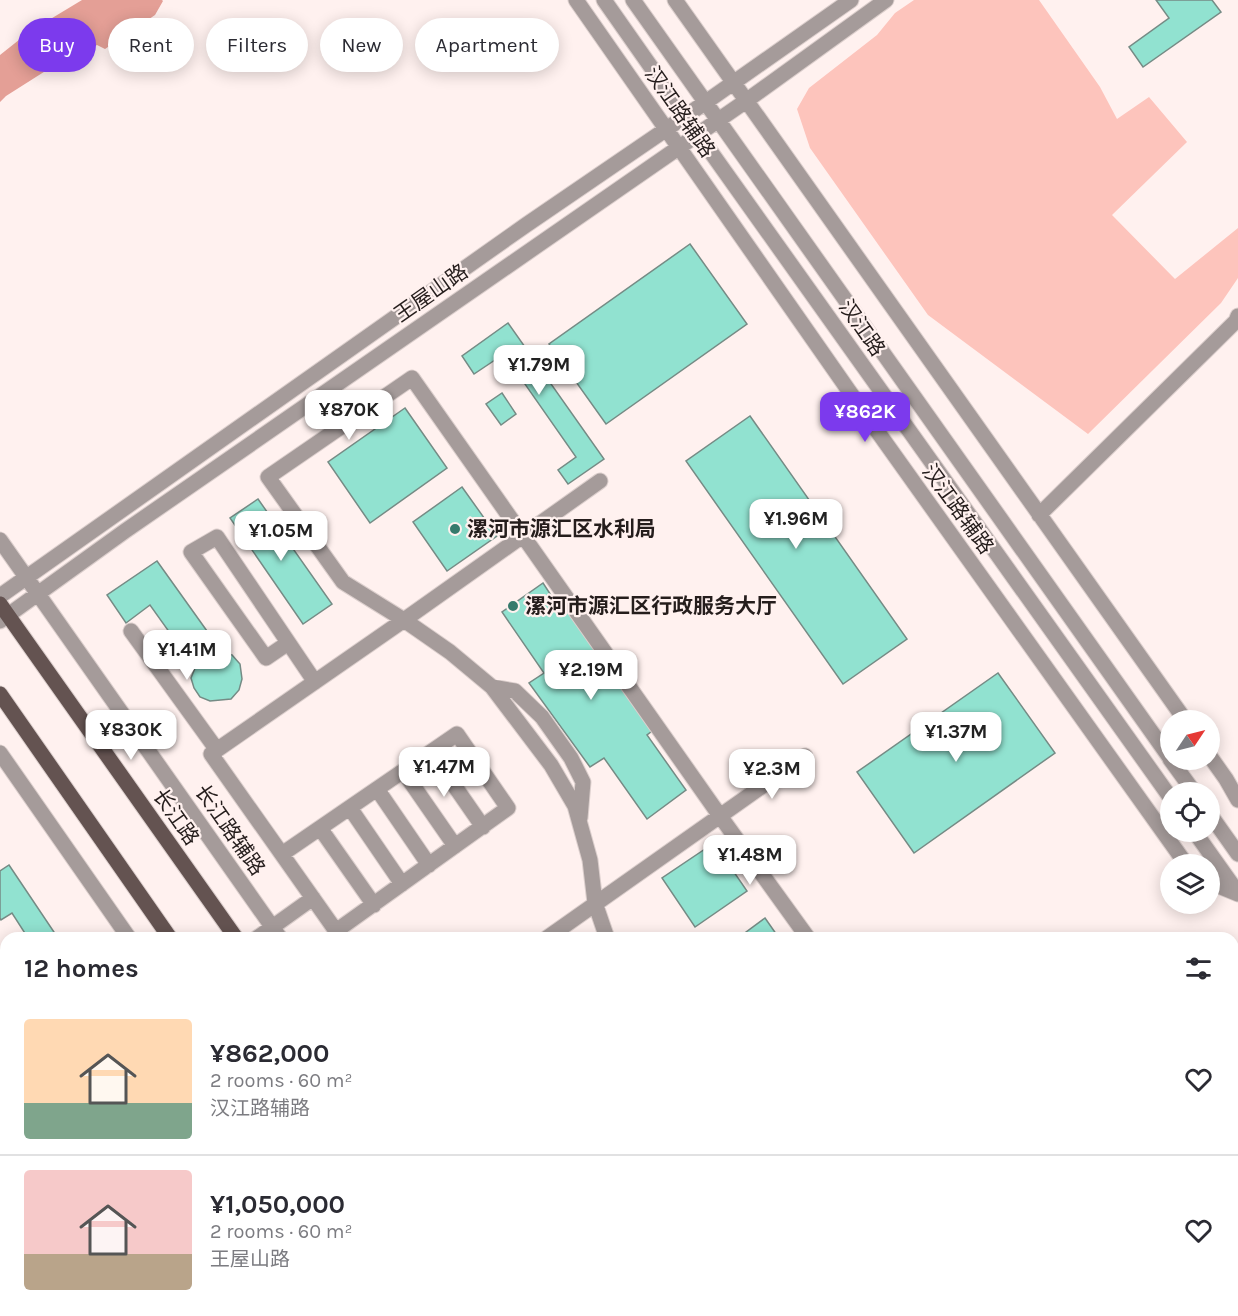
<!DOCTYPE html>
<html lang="en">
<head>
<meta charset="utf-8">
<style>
	body { margin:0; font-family:Karla,"Noto Sans SC",sans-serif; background:#f2f2f3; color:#2b2b33; height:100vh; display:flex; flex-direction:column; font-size:22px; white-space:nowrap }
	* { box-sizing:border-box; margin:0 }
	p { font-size:20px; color:#7c7c81 }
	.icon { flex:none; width:33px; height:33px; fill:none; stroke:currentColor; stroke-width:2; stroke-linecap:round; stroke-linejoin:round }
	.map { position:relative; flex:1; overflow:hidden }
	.sheet { position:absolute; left:0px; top:932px; width:1239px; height:386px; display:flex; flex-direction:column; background:#fff; border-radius:18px 18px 0 0; box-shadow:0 3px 15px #0003 }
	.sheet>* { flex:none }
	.top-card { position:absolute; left:18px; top:18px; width:600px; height:54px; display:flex; gap:12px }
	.needle { width:39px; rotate:55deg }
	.buttons { position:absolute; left:1160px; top:710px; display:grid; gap:12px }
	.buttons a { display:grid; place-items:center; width:60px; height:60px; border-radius:50%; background:#fff; box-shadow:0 3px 15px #0003; font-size:30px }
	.price { position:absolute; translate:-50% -51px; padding:0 14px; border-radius:12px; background:#fff; color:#222; font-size:20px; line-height:39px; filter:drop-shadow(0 2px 3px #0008) }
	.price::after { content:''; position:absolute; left:50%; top:36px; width:18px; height:14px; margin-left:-9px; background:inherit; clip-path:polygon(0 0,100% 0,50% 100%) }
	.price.current { background:#7c3aed; color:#fff }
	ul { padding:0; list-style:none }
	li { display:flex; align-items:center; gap:18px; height:150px; padding:0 24px }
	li+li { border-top:2px solid #e1e1e2 }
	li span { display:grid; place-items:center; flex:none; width:168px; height:120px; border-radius:6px; color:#555 }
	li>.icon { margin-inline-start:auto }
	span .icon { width:72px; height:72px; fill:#fffc; stroke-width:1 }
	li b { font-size:26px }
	h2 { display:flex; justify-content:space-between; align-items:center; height:72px; padding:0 24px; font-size:26px }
	.tag { padding:0 21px; border-radius:27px; background:#fff; box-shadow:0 3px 15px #0003; font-size:21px; line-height:54px }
	.tag.current { background:#7c3aed; color:#fff }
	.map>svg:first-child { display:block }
	.green { fill:#fdc4bc }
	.water { fill:#e49f96 }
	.building { fill:#91e2d0; stroke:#758b85; stroke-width:1.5 }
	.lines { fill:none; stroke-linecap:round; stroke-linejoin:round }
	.minor-casing { stroke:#dccfcd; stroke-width:17 }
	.major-casing { stroke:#dccfcd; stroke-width:17 }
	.highway-casing { stroke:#dccfcd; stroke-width:20 }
	.minor { stroke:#a59b9a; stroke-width:15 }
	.major { stroke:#645351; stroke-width:15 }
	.highway { stroke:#4c3b38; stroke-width:18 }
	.poi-dot { fill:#367a6c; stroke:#fff1ef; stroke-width:2 }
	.labels { text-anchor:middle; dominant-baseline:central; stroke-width:4.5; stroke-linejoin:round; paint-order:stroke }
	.street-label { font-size:21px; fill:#251d1c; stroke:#fff1ef }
	.poi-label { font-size:21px; font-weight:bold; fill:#251d1c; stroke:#fff1ef; text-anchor:start }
</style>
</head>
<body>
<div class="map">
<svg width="1238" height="1316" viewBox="0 0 1238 1316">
	<rect width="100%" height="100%" fill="#fff1ef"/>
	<!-- green -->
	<path class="green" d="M914 0H1039L1100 87 1117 119 1149 97 1187 142 1112 215 1175 279 1238 228V278L1221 303 1088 434 928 315 810 148 797 109 809 88 877 35 895 13Z
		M1238 1173V1292L1233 1300V1181Z
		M1152 1311H1226L1222 1316H1149Z"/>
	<!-- water -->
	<path class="water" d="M82 0H162L163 1 155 15 105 49 97 45 58 63 57 70H47L6 96 0 102V55L29 32Z"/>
	<!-- building -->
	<path class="building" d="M1156 0H1212L1221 12 1143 67 1129 47 1169 18Z
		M690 244 747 324 606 424 549 344Z
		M508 323 604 459 568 484 558 470 576 457 504 354 474 374 462 356Z
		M502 393 516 414 501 425 486 404Z
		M405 408 447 468 370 523 328 462Z
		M750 416 907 639 843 684 686 461Z
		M462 487 497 536 447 571 413 522Z
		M258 499 332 604 303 624 230 518Z
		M157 561 222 652 232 655 240 664 242 679 239 690 231 699 210 701 200 697 194 688 191 678 195 668 150 605 126 623 107 595Z
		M543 583 556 603 561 600 652 731 647 735 686 790 647 819 604 758 590 767 529 683 544 673 502 612Z
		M998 673 1055 753 914 853 857 772Z
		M714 843 747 891 695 927 662 878Z
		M9 865 58 938H28L12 913 1 920 0 918V871Z
		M765 918 779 938H738Z
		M82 1311H109L112 1316H86Z
		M181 1311H208L212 1316H185Z
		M312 1311H339L343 1316H316Z
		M687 1311H723L716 1316H683L682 1315Z"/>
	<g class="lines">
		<!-- minor casing -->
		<g class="minor-casing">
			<path id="minor" d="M576 0 870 421 1186 864
				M604 0 698 134 1170 797
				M633 0 1170 758
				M675 0 1185 720
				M1039 515 1236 321 1238 316
				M0 540 280 938
				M0 596 526 225 706 102 851 0
				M0 621 125 531 746 101 886 0
				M131 631 217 750
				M288 643 266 658 191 552 217 537 315 682
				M492 687 515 691 542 717 571 758 583 782 580 818
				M431 752 483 827
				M0 753 129 938
				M1209 755 1226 779 1238 800
				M1170 759 1194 792
				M403 771 455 846
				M377 789 429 865
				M350 808 402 884
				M1209 813 1238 854
				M320 828 374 905
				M1194 831 1238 893
				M282 854 457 734 508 808 336 931
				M1209 882 1238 894
				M257 938 313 898
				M341 938 211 754 404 620 600 481
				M547 938 805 756
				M607 938 595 903 590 860 575 806 551 765 492 687 450 652 404 620 343 582 268 477 412 378 720 816 808 938
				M1233 1047 1238 1045
				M1233 1168 1238 1160
				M0 1286 6 1282
				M232 1311 236 1316
				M390 1311 394 1316
				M542 1311 546 1316
				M633 1311 637 1316
				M0 1313 6 1309
				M585 1316 592 1311
				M1049 1316 1052 1311
				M1140 1316 1143 1311"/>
		</g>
		<!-- major casing -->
		<g class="major-casing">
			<path id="major" d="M0 604 236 938
				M0 694 170 938
				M434 1311 438 1316
				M496 1311 500 1316"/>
		</g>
		<!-- highway casing -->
		<g class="highway-casing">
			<path id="highway" d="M1233 1066 1238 1057
				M1233 1116 1238 1108
				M1080 1316 1083 1311
				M1112 1316 1115 1311"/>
		</g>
		<!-- minor -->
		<use href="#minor" class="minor"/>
		<!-- major -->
		<use href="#major" class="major"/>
		<!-- highway -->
		<use href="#highway" class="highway"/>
	</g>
	<!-- markers -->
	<g class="poi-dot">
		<circle cx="455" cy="529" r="6"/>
		<circle cx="513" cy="606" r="6"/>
	</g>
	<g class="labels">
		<!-- street labels -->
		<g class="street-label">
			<text transform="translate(680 112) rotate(55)">汉江路辅路</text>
			<text transform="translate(431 293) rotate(-35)">王屋山路</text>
			<text transform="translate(862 328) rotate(55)">汉江路</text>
			<text transform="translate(958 509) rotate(54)">汉江路辅路</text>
			<text transform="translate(176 817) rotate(55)">长江路</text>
			<text transform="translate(230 830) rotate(55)">长江路辅路</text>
		</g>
		<!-- poi labels -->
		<g class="poi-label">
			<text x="467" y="529">漯河市源汇区水利局</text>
			<text x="525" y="606">漯河市源汇区行政服务大厅</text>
		</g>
	</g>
</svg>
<div class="buttons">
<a><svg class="needle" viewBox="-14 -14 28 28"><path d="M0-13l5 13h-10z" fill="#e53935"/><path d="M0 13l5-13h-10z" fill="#7c7c81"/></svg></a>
<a><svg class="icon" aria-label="locate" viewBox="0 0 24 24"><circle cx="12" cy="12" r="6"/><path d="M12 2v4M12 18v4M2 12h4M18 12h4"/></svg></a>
<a><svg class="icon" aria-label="layers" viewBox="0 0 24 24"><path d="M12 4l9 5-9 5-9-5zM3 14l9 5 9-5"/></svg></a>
</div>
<b class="price" style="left:539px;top:396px">¥1.79M</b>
<b class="price" style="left:349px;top:441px">¥870K</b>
<b class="price current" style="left:865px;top:443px">¥862K</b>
<b class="price" style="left:796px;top:550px">¥1.96M</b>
<b class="price" style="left:281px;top:562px">¥1.05M</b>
<b class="price" style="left:187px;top:681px">¥1.41M</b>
<b class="price" style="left:591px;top:701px">¥2.19M</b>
<b class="price" style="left:131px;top:761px">¥830K</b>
<b class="price" style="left:956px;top:763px">¥1.37M</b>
<b class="price" style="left:444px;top:798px">¥1.47M</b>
<b class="price" style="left:772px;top:800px">¥2.3M</b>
<b class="price" style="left:750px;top:886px">¥1.48M</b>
<div class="top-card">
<a class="tag current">Buy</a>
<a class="tag">Rent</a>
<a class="tag">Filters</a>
<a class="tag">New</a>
<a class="tag">Apartment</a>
</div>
<section class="sheet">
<h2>12 homes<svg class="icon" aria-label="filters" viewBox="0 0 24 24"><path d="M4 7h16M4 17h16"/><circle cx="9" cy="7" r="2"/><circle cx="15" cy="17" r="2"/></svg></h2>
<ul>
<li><span style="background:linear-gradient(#ffd9b3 70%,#7fa58c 0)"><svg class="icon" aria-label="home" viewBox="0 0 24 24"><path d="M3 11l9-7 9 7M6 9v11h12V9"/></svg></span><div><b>¥862,000</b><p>2 rooms · 60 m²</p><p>汉江路辅路</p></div><svg class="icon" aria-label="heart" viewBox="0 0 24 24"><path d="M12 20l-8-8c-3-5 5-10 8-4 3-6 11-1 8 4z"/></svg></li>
<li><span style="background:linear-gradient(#f6c9c9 70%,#b9a48a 0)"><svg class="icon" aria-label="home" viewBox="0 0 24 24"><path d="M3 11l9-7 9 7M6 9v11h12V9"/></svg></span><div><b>¥1,050,000</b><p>2 rooms · 60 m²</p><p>王屋山路</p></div><svg class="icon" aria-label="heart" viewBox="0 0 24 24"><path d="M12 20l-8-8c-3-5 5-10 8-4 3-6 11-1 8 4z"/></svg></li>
</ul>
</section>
</div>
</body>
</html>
